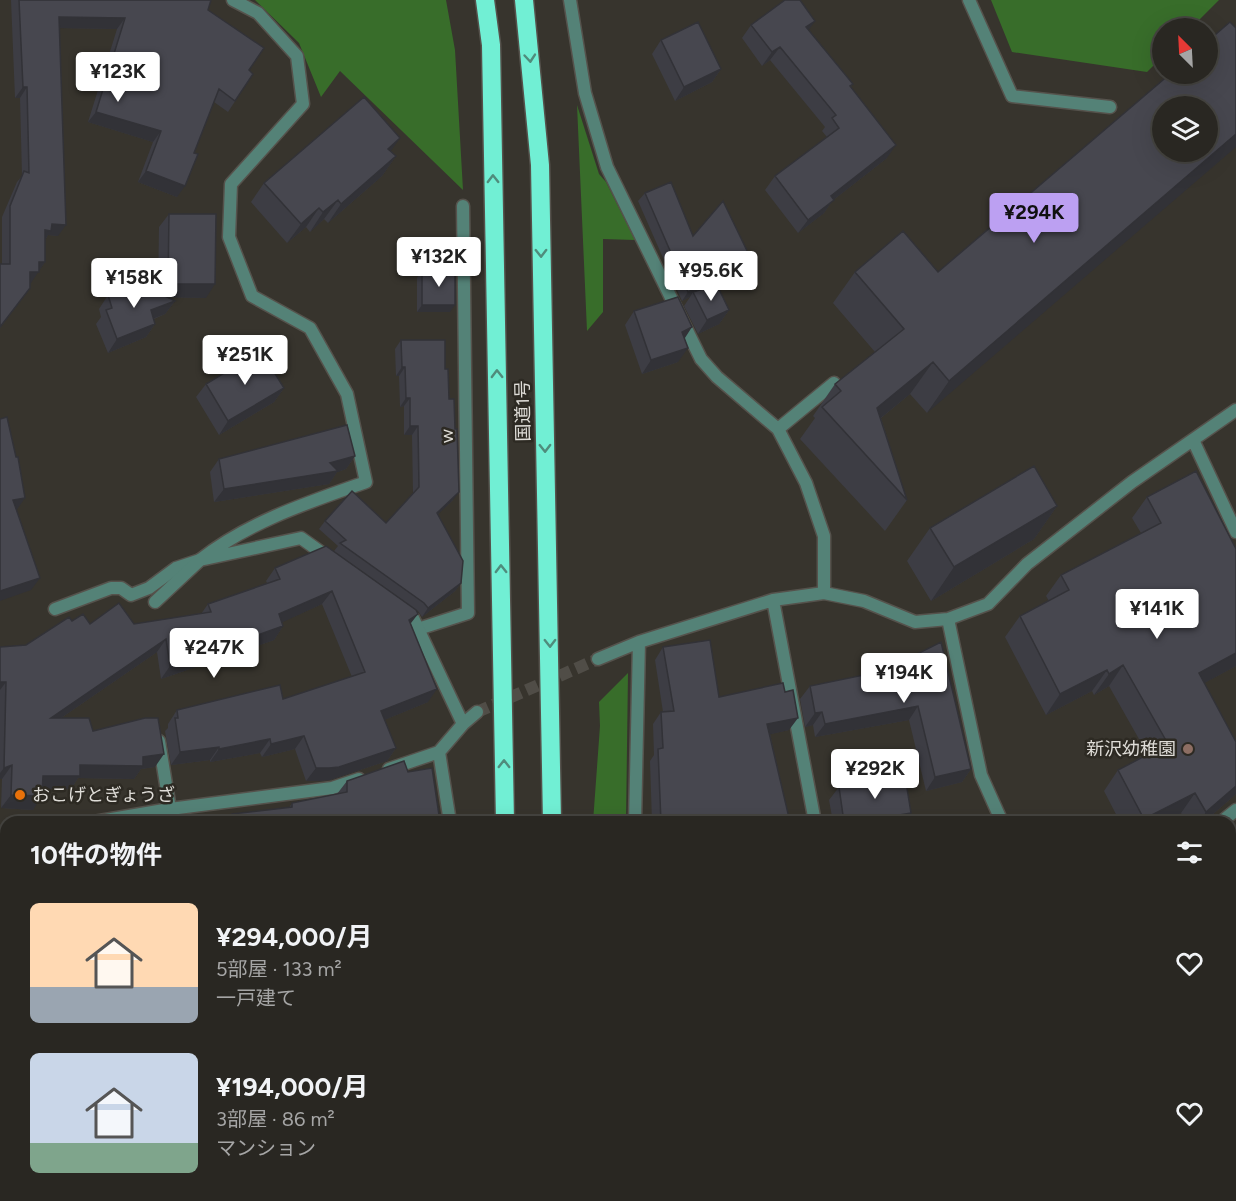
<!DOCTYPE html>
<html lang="ja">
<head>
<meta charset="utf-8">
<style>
	body { margin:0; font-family:Figtree,"Noto Sans JP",sans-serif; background:#312f2a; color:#f1f3f6; height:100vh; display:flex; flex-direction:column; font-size:22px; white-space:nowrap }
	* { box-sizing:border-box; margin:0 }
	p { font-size:20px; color:#a5a5a5 }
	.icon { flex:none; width:33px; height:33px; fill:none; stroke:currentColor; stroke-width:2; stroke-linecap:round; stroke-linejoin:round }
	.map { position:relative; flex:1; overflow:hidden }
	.details { position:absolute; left:0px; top:816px; width:1236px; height:386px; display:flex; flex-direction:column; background:#292722; border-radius:18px 18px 0 0; box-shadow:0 6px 24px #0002,0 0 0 2px #454440 }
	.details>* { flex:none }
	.needle { width:39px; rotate:336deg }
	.controls { position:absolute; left:1152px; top:18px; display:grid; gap:12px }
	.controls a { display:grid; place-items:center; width:66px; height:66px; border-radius:50%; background:#292722; box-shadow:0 6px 24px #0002,0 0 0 2px #454440; font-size:30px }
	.price { position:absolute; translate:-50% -51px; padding:0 14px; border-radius:6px; background:#fff; color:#222; font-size:20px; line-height:39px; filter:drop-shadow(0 2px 3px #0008) }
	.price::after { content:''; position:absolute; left:50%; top:36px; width:18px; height:14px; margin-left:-9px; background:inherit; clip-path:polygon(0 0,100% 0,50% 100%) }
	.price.active { background:#bca0f2; color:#111 }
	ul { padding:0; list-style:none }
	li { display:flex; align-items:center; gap:18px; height:150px; padding:0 30px }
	li span { display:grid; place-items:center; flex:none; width:168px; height:120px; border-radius:9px; color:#555 }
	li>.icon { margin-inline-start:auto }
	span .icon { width:72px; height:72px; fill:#fffc; stroke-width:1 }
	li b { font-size:26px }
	h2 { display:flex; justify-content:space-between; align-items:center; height:72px; padding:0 30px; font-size:26px }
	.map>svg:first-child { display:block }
	.green { fill:#386d2a }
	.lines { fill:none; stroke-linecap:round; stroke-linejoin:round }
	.street-tunnel { stroke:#504d47; stroke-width:12; stroke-dasharray:12 6; stroke-linecap:butt }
	.lane-casing { stroke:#55524c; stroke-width:15 }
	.street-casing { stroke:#55524c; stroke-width:15 }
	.highway-casing { stroke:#55524c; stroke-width:21 }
	.lane { stroke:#548277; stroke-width:12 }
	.street { stroke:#548277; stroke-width:12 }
	.highway { stroke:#71efd4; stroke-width:18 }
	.wall { fill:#3d3d44 }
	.shaded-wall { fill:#323237 }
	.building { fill:#47474f; stroke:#323237; stroke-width:1.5; fill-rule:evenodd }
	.oneway { stroke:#4f8c7c }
	.education-dot { fill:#8d6e63; stroke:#2d2a23; stroke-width:2 }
	.food-dot { fill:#e8710a; stroke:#2d2a23; stroke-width:2 }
	.labels { text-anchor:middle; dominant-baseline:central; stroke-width:5; stroke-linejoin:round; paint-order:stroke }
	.street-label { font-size:18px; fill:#dfddd8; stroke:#2d2a23 }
	.poi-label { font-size:18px; fill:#dfddd8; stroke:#2d2a23; text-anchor:end }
</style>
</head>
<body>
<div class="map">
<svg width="1236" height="1201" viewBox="0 0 1236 1201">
	<rect width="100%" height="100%" fill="#37342d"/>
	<!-- green -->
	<path class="green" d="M255 0H446L455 50 463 190 340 71 321 97 299 43Z
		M991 0H1219L1191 28H1162V57L1147 72 1012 52Z
		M577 105 599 174 606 182 635 240 603 239V312L587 331Z
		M628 673 626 822H593L600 726 599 702Z
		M1236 896V1201H1069L1062 1196H1230V900Z"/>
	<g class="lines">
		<!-- street-tunnel -->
		<path class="street-tunnel" d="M477 712 598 659"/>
		<!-- lane casing -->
		<g class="lane-casing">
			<path id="lane" d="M969 0 1012 96 1110 107
				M55 609 111 588H121L131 595 149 588 176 568 200 560
				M418 629 468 613 463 206"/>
		</g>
		<!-- street casing -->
		<g class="street-casing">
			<path id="street" d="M570 0 585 93 607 167 701 359 717 377 778 429 806 483 824 536V593
				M778 429 834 383
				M1193 440 1236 532
				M200 560C248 522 309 502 366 482L347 394 310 328 252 296 229 237 231 184 303 104 297 56 258 13 233 0
				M773 600 815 822
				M155 602 200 560 301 538 329 558
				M402 610 413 618 463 724
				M948 619 981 775 1002 822
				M598 659 639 642 773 600 824 593 864 601 915 622 948 619 988 604 1027 564 1132 482 1236 410
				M159 741 170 809
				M439 752 450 822
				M389 769 439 752 463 724 477 712
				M94 822 170 809 332 788 359 779
				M635 822 639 642
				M1221 822 1236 810
				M0 838 6 837
				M0 1097H6
				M749 1196 750 1201
				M972 1196 973 1201"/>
		</g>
		<!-- highway casing -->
		<g class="highway-casing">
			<path id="highway" d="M485 0 491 45 505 822
				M524 0 540 165 552 822
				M506 1201 507 1196
				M547 1201V1196"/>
		</g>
		<!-- lane -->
		<use href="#lane" class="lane"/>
		<!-- street -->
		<use href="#street" class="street"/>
		<!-- highway -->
		<use href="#highway" class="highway"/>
	</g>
	<!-- wall -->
	<path class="wall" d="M11 0H211L208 10 249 70 253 74 228 112 214 102 194 153 177 197 138 182 153 142 88 122 117 29 60 28 58 236 48 235 45 240V262L30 283V288L0 328V264H2V217L17 182 22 176 20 98H15Z
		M751 25 809 30 853 84 851 86 887 158 832 201 824 213 798 233 765 190 775 176 827 137 822 131 825 127 770 60 762 66 742 38Z
		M661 40 721 69 712 82 675 101 652 54Z
		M1170 74 927 413 910 394 881 418 907 500 885 531 800 439 815 418 813 416 835 384 875 352 833 303 855 272H938Z
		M391 151 396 156 382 176 328 223 324 219 310 232 306 227 287 243 251 202 264 183Z
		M645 193 693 236 752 261 746 270 714 286 729 310 719 324 698 334 684 306 690 297 682 301 638 201Z
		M169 214 206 298 167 297 175 301 165 314 154 319 155 324 146 337 108 353 96 324 101 317 99 309 108 295 158 293 159 227Z
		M422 271 450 312H417V278Z
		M634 311 684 339 678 362 642 374 625 325Z
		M401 340 445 369 453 500 438 514 461 583 455 591 422 617 418 611 334 551 338 546 319 529 325 521 386 523 413 493 412 435H404V406L400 407 399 376H396L395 349Z
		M206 384 284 388 274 402 219 435 196 397Z
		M355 456 346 469 337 472 329 484 214 502 210 472 219 459Z
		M1147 497 1236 549V666L1204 683 1236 742V794L1204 822H1186L1181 813 1165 822H1120L1104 791 1118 770 1148 755 1109 686 1094 695 1092 691 1046 715 1005 637 1020 616 1049 601 1046 596 1061 575 1141 533 1132 518Z
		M1057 506 1034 539 931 601 907 561 930 528Z
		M275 568 411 624 428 702 384 720 396 748 387 761 330 780 319 781H306L295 749 262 757 260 753 210 762V760L171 765 165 731 168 728V724L177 710 283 699 352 677 322 604 282 622 283 626 274 640 161 679 157 652 61 718 93 731 155 767 141 769 134 779 78 778 71 789H42L33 810 1 808 2 779H0V647L26 645 72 621 90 624H134L201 614 208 604 267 583 266 581Z
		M663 647 719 697 789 730 770 734 790 822H652L650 761 654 755 653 724 661 712H663L655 660Z
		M907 659 971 769 962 782 926 791 909 720 815 737 813 725 805 727 800 699 810 686 900 668Z
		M408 772 440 822H226L232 814 289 808 292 803 337 794 347 781Z
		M839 787 905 822H833L829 800Z
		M586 1196H611L614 1201H586Z
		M615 1196H737V1201H615Z
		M765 1196H816V1201H764Z
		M1004 1196H1058V1201H1000Z"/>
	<!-- shaded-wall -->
	<path class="shaded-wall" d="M59 17 125 18 117 29 52 28Z
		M815 21 806 34V27Z
		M780 47 770 60 762 66 772 52Z
		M721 69 712 82 675 101 684 87Z
		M23 87H27L20 98H15Z
		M96 112 161 131 153 142 88 122Z
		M1236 134V147L927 413 949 381Z
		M400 138 386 158 388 149Z
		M896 145 887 158 832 201 824 213 798 233 808 220 831 196Z
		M396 156 382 176 328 223 341 204Z
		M146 171 185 186 177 197 138 182Z
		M338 200 324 219 310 232 323 212Z
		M319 208 306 227 287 243 301 224Z
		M52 224 66 225 58 236 48 235 44 242 45 230Z
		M752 261 746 270 695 295 693 292 690 297 682 301 688 292Z
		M39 262H45L31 283H23Z
		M168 284H215L206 298 158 297Z
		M175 301 165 314 142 323 151 310Z
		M422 305H455L450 312H417Z
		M729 310 719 324 698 334 707 320Z
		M155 324 146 337 108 353 117 339Z
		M692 327 683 341 682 332Z
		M688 348 678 362 642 374 651 360Z
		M933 362 910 394 855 439 877 408Z
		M402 367H405L399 376H396Z
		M284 388 274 402 219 435 228 421Z
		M406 398H410L404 406 400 407Z
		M410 426H418L412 435H404Z
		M355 456 346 469 337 472 329 484 214 502 224 489Z
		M459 492 453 500 431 521 437 513Z
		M25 498 16 511 13 500Z
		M1057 506 1034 539 931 601 954 567Z
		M40 578 31 590 0 601V591Z
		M461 583 455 591 422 617 428 608Z
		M332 591 322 604 270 628 279 614Z
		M418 614 408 627 409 620Z
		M283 626 274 640 161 679 170 666Z
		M166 639 157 652 42 731 51 718Z
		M1236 653V666L1184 694 1199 673Z
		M1123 665 1109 686 1094 695 1109 674Z
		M1107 670 1092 691 1046 715 1060 694Z
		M0 682H6L0 690Z
		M437 689 428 702 372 725 381 711Z
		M918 706 909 720 815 737 825 724Z
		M822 712 813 725 805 727 815 713Z
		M798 718 789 730 759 737 767 724Z
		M304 736 295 749 262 757 271 744Z
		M270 739 260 753 210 762 219 749Z
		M219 747 210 760 171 765 180 752Z
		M396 748 387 761 330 780 319 781H306L316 768Z
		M164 754 155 767 141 769 134 779 78 778 71 789H34L43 776 80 765Z
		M12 765 2 779H0V773L4 768Z
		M971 769 962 782 926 791 935 777Z
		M1236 786V794L1204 822H1199L1206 812Z
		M1195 793 1181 813 1165 822H1143L1144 819Z
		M11 795 42 796 33 810 1 808Z
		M911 813 905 822H858Z
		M6 1032V1048L0 1049V1033Z"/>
	<!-- building -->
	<path class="building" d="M19 0H211L208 10 264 48 249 70 253 74 235 101 219 89 194 153 198 154 185 186 146 171 161 131 96 112 125 18 59 17 66 225 52 224 51 231 45 230V262H39V272H30V288L0 327V264H10V206L24 171 29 173 27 87H23Z
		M785 0H800L815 21 806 27 853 84 850 86 896 145 831 196 834 200 808 220 775 176 839 128 832 118 836 115 780 47 772 52 751 25Z
		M698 22 721 69 684 87 661 40Z
		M1230 22 1236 28V134L949 381 933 362 877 408 907 500 822 407 841 391 835 384 904 329 855 272 903 231 938 272 1170 74H1208V41ZM1162 106H1208V152H1162Z
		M364 97 400 138 388 149 396 156 341 204 338 200 323 212 319 208 301 224 264 183Z
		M671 182 693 236 723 201 752 261 688 292 645 193Z
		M169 214H216L215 284H168Z
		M422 271H455V305H422Z
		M139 283 175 301 151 310 155 324 117 339 106 310 112 308 108 295Z
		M717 285 729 310 707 320 693 292Z
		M678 297 692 327 682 332 688 348 651 360 634 311Z
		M401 340H445V369H448L449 399H454L455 429H457L459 492 437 513 463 561 461 583 428 608 424 603 340 543 346 540 325 521 352 491 386 523 419 487 418 426H410V398H406L405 367H402Z
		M261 351 284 388 228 421 206 384Z
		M7 417 16 457H18L25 498 13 500 40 578 0 591V419Z
		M347 425 355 456 330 463 338 471 224 489 219 459Z
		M1034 466 1057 506 954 567 930 528Z
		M1196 471 1236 549V653L1199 673 1236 742V786L1206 812 1195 793 1144 819 1118 770 1168 744 1123 665 1109 674 1107 670 1060 694 1020 616 1069 590 1061 575 1161 523 1147 497Z
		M326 546 416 610 418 614 409 620 437 689 381 711 396 748 339 767 329 768H316L304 736 271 744 270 739 219 749V747L180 752 175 718H178L177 710 280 685 283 699 365 672 332 591 279 614 283 626 170 666 166 639 51 718H89L93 731 145 718H158L164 754 143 757V766L80 765V776H43L42 796 11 795 12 765 4 768 6 682H0V647L26 645 69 617 72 621 83 614 90 624 119 603 134 624 211 612 208 604 280 579 275 568Z
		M710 640 719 697 783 683 785 692 793 690 798 718 767 724 790 822H661L658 749 663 748 661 712 674 711 663 647Z
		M941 642 971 769 935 777 918 706 825 724 822 712 815 713 810 686 908 666 907 659Z
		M404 761 408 772 432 768 440 822H233L232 814 292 807V803L347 792V781Z
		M905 776 911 813 858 822H844L839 787Z
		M0 988 1 994H6V1032L0 1033Z
		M6 1104V1196H437L435 1201H0V1105Z
		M599 1196H611L614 1201H599Z
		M625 1196H737V1200L728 1201H625Z
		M771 1196H816V1201H771Z
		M903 1196H904L905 1201H883Z
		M1007 1196H1058V1201H1007Z"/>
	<!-- one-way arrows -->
	<defs><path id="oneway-chevron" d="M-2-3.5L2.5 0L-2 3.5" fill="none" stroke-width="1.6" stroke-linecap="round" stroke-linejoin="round" transform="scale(1.5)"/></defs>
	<g class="oneway">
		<use href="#oneway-chevron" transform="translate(530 58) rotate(85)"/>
		<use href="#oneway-chevron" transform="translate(493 179) rotate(-91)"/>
		<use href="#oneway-chevron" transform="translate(541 253) rotate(89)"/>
		<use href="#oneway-chevron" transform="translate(497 374) rotate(-91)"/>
		<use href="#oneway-chevron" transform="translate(545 448) rotate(89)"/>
		<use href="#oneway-chevron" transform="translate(501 569) rotate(-91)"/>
		<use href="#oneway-chevron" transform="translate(550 643) rotate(89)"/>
		<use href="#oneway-chevron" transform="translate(504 764) rotate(-90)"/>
	</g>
	<!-- markers -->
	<circle class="education-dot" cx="1188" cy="749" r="6"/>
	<circle class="food-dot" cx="20" cy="795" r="6"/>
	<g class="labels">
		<!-- street labels -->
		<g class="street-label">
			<text transform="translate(523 411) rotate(-91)">国道1号</text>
			<text transform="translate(447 436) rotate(-91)">w</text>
		</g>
		<!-- poi labels -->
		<g class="poi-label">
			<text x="1176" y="749">新沢幼稚園</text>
			<text x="32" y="795" text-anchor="start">おこげとぎょうざ</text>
		</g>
	</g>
</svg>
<div class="controls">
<a><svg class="needle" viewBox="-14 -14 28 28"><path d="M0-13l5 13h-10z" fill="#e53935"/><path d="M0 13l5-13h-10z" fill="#a5a5a5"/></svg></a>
<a><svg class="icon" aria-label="layers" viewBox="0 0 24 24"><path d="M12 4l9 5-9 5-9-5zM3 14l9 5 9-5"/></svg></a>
</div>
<b class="price" style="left:118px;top:103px">¥123K</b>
<b class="price active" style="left:1034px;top:244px">¥294K</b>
<b class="price" style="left:439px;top:288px">¥132K</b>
<b class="price" style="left:711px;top:302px">¥95.6K</b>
<b class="price" style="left:134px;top:309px">¥158K</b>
<b class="price" style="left:245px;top:386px">¥251K</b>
<b class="price" style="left:1157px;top:640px">¥141K</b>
<b class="price" style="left:214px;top:679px">¥247K</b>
<b class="price" style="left:904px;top:704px">¥194K</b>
<b class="price" style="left:875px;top:800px">¥292K</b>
<section class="details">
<h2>10件の物件<svg class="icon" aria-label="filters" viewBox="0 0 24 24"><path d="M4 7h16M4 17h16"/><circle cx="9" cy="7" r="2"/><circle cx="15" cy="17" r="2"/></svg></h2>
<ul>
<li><span style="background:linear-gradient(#ffd9b3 70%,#9aa5b1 0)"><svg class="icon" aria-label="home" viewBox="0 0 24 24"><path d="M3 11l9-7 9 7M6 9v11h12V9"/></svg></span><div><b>¥294,000/月</b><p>5部屋 · 133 m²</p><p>一戸建て</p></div><svg class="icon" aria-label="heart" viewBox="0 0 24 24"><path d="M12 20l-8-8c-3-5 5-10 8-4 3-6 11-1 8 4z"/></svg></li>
<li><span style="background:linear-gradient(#c9d6e8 75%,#7fa58c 0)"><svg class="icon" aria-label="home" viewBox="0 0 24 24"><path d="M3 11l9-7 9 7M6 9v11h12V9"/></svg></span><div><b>¥194,000/月</b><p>3部屋 · 86 m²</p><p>マンション</p></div><svg class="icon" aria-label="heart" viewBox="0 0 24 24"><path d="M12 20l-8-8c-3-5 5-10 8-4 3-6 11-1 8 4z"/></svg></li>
</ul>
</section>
</div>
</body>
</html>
